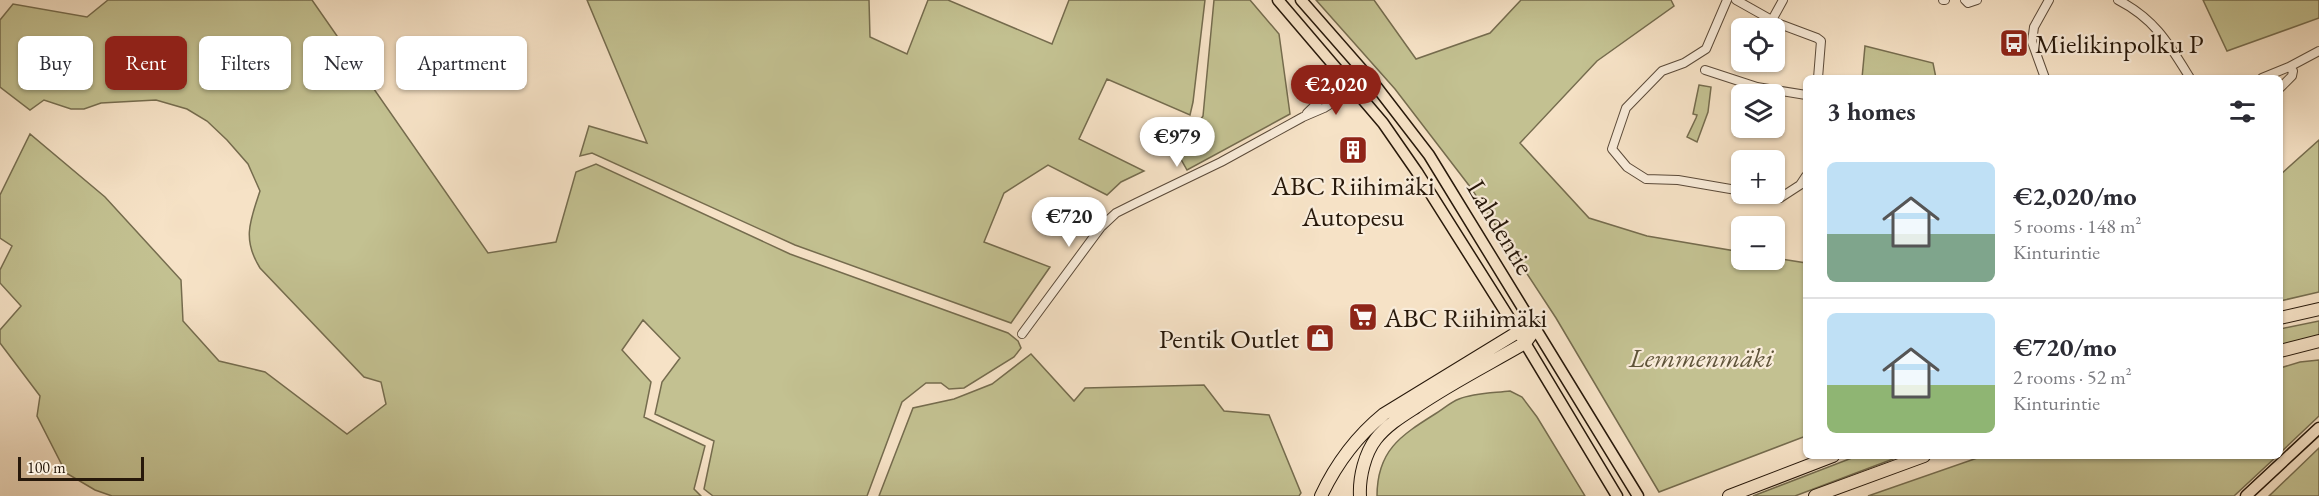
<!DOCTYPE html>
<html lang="en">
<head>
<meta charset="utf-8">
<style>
	body { margin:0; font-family:"EB Garamond",serif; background:#f2f2f3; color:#2b2b33; height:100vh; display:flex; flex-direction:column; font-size:22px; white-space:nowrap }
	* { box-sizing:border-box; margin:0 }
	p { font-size:20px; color:#7c7c81 }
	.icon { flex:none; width:33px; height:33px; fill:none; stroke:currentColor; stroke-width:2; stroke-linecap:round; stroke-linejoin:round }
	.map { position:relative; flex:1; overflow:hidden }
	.panel { position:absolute; left:1803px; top:75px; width:480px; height:384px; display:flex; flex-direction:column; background:#fff; border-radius:9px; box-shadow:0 2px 4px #0004 }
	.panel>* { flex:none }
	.banner { position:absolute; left:18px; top:36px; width:570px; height:54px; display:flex; gap:12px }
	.buttons { position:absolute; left:1731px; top:18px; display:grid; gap:12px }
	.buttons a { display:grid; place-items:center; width:54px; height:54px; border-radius:9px; background:#fff; box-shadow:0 2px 4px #0004; font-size:30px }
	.scale { position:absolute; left:18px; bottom:15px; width:126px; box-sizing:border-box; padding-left:6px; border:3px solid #27180a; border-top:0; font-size:16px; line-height:21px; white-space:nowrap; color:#27180a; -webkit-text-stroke:4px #f9ecda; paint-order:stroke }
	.price { position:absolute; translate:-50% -51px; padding:0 14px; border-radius:21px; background:#fff; color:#222; font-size:20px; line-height:39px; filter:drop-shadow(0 2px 3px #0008) }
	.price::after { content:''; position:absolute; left:50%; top:36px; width:18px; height:14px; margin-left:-9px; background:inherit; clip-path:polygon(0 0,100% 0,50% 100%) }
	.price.current { background:#8f2418; color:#fff }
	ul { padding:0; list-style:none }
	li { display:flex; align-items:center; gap:18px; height:150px; padding:0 24px }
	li+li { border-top:2px solid #e1e1e2 }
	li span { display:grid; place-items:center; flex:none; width:168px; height:120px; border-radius:9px; color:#555 }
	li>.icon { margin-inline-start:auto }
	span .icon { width:72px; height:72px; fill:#fffc; stroke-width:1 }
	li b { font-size:26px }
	h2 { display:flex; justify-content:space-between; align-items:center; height:72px; padding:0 24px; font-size:26px }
	.tag { padding:0 21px; border-radius:9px; background:#fff; box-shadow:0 2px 4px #0004; font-size:21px; line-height:54px }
	.tag.current { background:#8f2418; color:#fff }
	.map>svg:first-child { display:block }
	.green { fill:#c3c191; stroke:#756c4e; stroke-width:1.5 }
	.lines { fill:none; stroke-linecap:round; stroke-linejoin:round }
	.minor-casing { stroke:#5b4a39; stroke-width:10 }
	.major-casing { stroke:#27180a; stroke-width:13 }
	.highway-casing { stroke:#27180a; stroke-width:14 }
	.minor { stroke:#f9ecda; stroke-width:8 }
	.major { stroke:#f6e2c6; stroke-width:10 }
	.highway { stroke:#f6e2c6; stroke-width:12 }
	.labels { text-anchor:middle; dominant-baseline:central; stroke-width:4.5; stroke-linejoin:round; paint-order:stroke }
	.poi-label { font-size:27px; fill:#27180a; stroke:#f9ecda; text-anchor:start }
	.street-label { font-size:27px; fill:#27180a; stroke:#f9ecda }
	.park-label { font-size:27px; font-style:italic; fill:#5e5339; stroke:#f9ecda }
</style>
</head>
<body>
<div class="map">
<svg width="2319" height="496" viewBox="0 0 2319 496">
	<rect width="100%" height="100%" fill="#f6e2c6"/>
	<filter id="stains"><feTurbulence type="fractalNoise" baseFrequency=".00333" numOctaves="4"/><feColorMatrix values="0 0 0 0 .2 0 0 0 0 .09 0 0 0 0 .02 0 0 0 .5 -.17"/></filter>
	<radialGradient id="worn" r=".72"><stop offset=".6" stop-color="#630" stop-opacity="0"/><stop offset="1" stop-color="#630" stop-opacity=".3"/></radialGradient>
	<!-- green -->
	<path class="green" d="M108 0H312L488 253 556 242 576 172 596 164 790 254 1008 333 1018 341 1021 348 1014 357 964 388 949 389 941 383H926L902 402 867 496H713L704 489 714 441 655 414 662 382 680 358 643 320 622 350 651 382 644 417 705 446 694 489 701 496H112L95 490 66 473 37 416 40 396 0 343V330L21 306 0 283V270L12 246 0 238V195L30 134 105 197 181 280 183 321 219 361 265 372 347 434 386 404 381 382 364 377 260 268C242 239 250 221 260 191L248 164 227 140 207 121 187 109 156 100 101 103 84 109H71L44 100 30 110 0 87V20L13 4 87 17Z
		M587 0H869L870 37 907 54 928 0H948L1052 44 1069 0H1205L1193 102 1190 115 1107 79 1079 139 1144 171 1121 182 1107 195 1048 165 1004 193 984 242 1050 267 1011 323 795 245 592 153 580 156 589 126 647 143Z
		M1214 0H1250L1279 34 1290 114 1187 170 1178 154 1203 116Z
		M1316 0H1374L1416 59 1490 33 1521 0H1671L1674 6 1597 61 1520 143 1589 218 1647 236 1741 252 1742 260H1774L1775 258 1806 263V436L1659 492 1556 318 1471 188 1395 89Z
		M2203 0H2319V18L2227 51Z
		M1865 46 1933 63 1936 78H1862Z
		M1699 85 1711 87 1708 112 1697 142 1687 137 1696 118 1697 115 1693 114Z
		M2319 140V292L2280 301V175Z
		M2319 321V336L2280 345V329Z
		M1031 354 1074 401 1085 388 1204 385 1224 411 1269 415 1301 493 1299 496H879L913 408 954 399 992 384Z
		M2319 360V416L2280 453V368L2300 362Z
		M1510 391 1522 397 1537 417 1585 496H1377C1377 451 1400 436 1435 414 1443 409 1451 402 1459 399 1474 393 1494 393 1510 391Z
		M2319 448V496H2269Z
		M1857 456H1901L1795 496H1753Z
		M1983 456H2277L2234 496H1868Z"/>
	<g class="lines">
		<!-- minor casing -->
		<g class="minor-casing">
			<path id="minor" d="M1727 0 1706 49 1684 63 1662 71 1626 108 1612 149 1627 167 1646 179 1678 180 1742 191
				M1736 0 1777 23 1817 38 1821 41 1818 78
				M1943 0H1945
				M1965 0 1968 3 1977 0
				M2118 0C2155 19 2169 44 2190 78
				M1772 20 1783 0
				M2289 67 2319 51
				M1705 70 1757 87 1806 95
				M2045 78 2032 42 2034 27 2049 0
				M2262 78 2289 67 2293 71 2292 76 2280 88
				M1307 113 1344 77 1363 70
				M1752 194 1780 198 1800 185 1806 176
				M1022 334 1101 227 1116 213 1136 203 1221 162 1303 117 1324 108 1354 89 1363 70"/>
		</g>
		<!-- major casing -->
		<g class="major-casing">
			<path id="major" d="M1278 0 1383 123 1417 172 1525 343 1617 496
				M1301 0 1372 81 1429 155 1638 496
				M2246 496 2319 428"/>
		</g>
		<!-- highway casing -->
		<g class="highway-casing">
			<path id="highway" d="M2280 318 2319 309
				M2280 351 2319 341
				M1321 496C1336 464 1357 436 1384 414L1518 332 1536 328
				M1360 496C1359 477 1365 453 1376 439 1387 425 1402 416 1416 407 1451 383 1489 364 1525 343L1536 328
				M1729 496 1833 456
				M1815 496 1924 456"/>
		</g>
		<!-- minor -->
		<use href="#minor" class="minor"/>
		<!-- major -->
		<use href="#major" class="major"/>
		<!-- highway -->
		<use href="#highway" class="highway"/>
	</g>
	<!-- icons -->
	<defs>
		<g id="bus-square" transform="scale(1.5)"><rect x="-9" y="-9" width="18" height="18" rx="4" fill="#8f2418" stroke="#f9ecda"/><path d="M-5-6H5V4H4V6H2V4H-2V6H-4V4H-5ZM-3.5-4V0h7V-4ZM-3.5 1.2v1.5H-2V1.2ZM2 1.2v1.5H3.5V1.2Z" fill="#fff"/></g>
		<g id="building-square" transform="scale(1.5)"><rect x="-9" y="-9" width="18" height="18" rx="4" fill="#8f2418" stroke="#f9ecda"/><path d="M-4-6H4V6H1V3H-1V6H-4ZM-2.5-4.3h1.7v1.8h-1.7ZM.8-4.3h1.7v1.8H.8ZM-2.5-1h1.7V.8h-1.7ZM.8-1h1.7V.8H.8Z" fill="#fff"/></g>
		<g id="supermarket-square" transform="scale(1.5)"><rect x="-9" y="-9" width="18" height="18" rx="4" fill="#8f2418" stroke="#f9ecda"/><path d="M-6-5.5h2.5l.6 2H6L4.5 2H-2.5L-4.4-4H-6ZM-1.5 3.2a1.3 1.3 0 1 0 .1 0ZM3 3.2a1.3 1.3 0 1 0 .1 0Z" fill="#fff"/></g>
		<g id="shop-square" transform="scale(1.5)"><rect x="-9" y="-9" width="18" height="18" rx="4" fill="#8f2418" stroke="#f9ecda"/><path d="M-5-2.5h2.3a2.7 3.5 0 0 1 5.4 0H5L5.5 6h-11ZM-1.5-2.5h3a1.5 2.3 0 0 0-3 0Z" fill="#fff"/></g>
	</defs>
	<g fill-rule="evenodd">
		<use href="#bus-square" x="2014" y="43"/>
		<use href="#building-square" x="1353" y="150"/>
		<use href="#supermarket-square" x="1363" y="317"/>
		<use href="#shop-square" x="1320" y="338"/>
	</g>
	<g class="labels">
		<!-- poi labels -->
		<g class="poi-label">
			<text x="2035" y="43">Mielikinpolku P</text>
			<text x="1353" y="185" text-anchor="middle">ABC Riihimäki<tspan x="1353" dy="31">Autopesu</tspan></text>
			<text x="1384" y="317">ABC Riihimäki</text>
			<text x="1299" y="338" text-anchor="end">Pentik Outlet</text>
		</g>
		<!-- street labels -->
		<g class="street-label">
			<text transform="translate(1501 227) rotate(59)">Lahdentie</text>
		</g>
		<!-- park labels -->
		<g class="park-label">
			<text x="1701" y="357">Lemmenmäki</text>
		</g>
	</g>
	<rect width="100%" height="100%" filter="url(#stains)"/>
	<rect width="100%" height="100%" fill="url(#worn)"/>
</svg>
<div class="buttons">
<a><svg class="icon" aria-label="locate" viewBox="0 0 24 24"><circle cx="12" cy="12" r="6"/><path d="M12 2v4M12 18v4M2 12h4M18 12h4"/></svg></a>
<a><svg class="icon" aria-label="layers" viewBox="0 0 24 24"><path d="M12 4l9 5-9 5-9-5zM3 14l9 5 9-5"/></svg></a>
<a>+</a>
<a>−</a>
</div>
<div class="scale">100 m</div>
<b class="price current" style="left:1336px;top:116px">€2,020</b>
<b class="price" style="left:1177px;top:168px">€979</b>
<b class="price" style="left:1069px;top:248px">€720</b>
<div class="banner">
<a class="tag">Buy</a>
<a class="tag current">Rent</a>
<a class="tag">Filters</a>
<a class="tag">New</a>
<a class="tag">Apartment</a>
</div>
<section class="panel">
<h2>3 homes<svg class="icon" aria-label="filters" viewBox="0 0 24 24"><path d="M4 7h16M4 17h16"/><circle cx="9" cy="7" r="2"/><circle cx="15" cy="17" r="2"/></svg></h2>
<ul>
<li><span style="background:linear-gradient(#bfe0f5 60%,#7fa58c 0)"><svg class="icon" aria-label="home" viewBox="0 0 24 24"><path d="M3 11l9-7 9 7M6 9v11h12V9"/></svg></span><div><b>€2,020/mo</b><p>5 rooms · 148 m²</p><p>Kinturintie</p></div></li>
<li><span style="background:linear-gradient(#bfe0f5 60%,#8fb573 0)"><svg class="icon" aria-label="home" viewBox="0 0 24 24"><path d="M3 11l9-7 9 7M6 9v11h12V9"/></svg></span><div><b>€720/mo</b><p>2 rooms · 52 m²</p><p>Kinturintie</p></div></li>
</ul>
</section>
</div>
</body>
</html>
